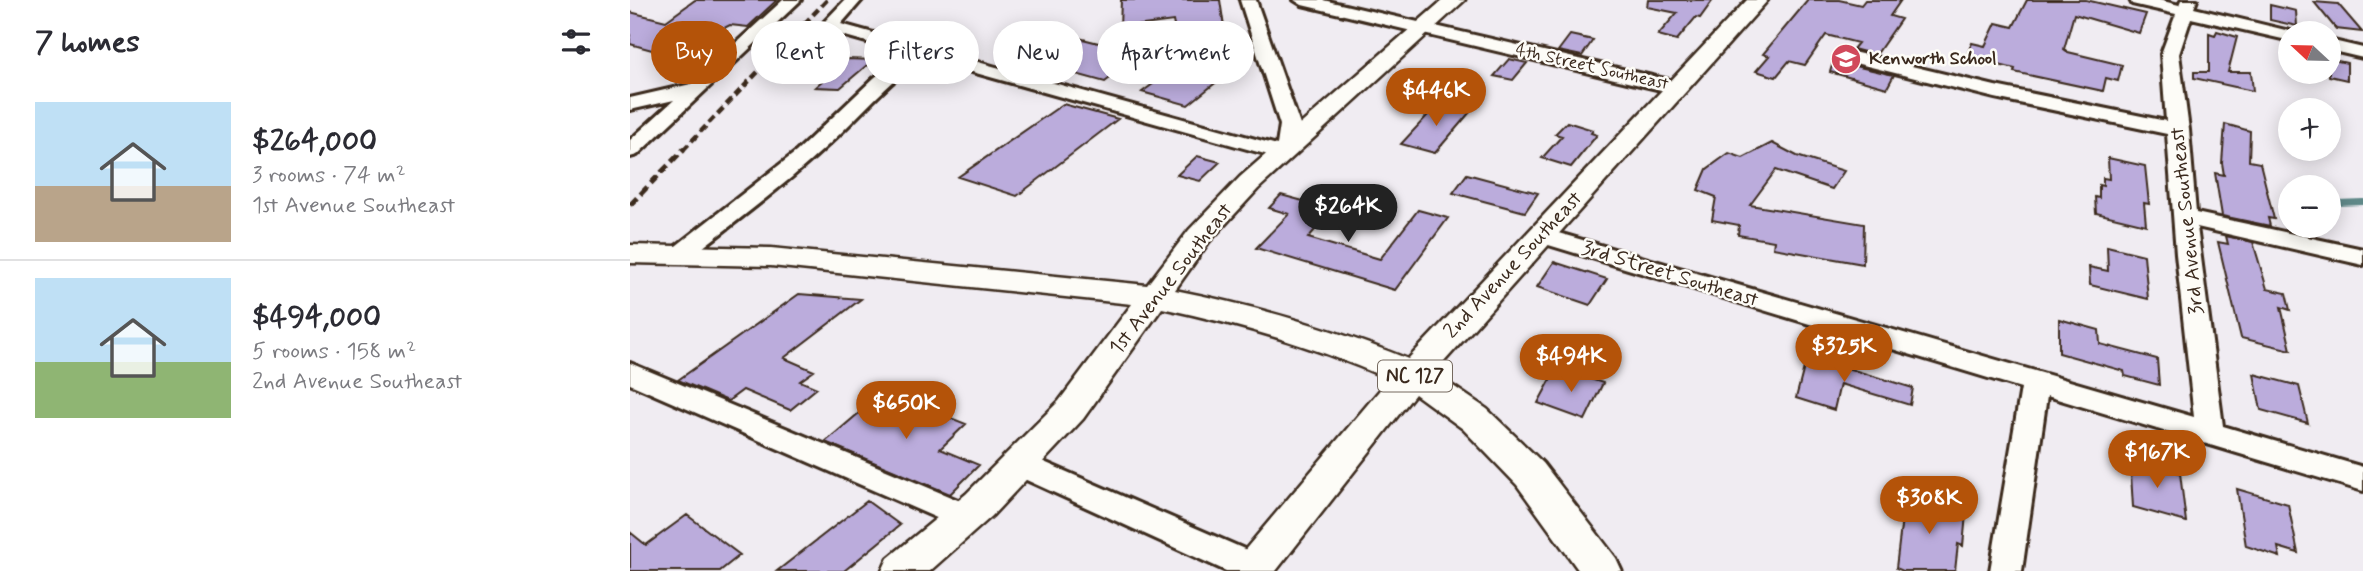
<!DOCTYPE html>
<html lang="en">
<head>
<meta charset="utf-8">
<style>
	body { margin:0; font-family:Mynerve,sans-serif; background:#f7f7f7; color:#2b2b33; height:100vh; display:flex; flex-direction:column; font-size:26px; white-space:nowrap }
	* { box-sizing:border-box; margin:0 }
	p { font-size:23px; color:#7c7c81 }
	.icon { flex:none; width:38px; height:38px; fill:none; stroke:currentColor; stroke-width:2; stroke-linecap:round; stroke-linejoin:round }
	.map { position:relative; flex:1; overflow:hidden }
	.side { display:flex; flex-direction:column; background:#fff; width:630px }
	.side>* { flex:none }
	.hud { position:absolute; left:21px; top:21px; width:665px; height:63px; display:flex; gap:14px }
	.needle { width:46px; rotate:292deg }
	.tools { position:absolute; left:1648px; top:21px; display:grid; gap:14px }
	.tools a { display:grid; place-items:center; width:63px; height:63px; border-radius:50%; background:#fff; box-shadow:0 4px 18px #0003; font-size:35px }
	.price { position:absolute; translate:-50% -60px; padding:0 16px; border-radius:24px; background:#b45309; color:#fff; font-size:23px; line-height:46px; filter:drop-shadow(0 2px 4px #0008) }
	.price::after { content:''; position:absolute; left:50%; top:42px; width:21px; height:16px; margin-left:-10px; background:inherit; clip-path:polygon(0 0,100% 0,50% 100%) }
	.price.active { background:#222; color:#fff }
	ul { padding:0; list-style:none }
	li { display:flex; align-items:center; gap:21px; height:175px; padding:0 35px }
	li+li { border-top:2px solid #e1e1e2 }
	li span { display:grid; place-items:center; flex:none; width:196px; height:140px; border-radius:0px; color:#555 }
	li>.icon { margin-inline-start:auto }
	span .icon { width:84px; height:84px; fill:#fffc; stroke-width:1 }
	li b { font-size:30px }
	h2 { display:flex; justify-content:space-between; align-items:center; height:84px; padding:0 35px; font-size:30px }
	.pill { padding:0 24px; border-radius:32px; background:#fff; box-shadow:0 4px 18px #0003; font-size:24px; line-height:63px }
	.pill.active { background:#b45309; color:#fff }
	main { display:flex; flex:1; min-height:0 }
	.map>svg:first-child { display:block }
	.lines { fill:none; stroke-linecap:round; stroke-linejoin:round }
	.stream { stroke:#608989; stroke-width:6 }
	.building { fill:#bbacdc; stroke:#3b2a1e; stroke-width:2 }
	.minor-casing { stroke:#3b2a1e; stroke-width:6 }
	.major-casing { stroke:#3b2a1e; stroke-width:5 }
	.minor { fill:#fdfcf7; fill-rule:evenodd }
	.major { fill:#fdfcf7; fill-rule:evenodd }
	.rail-far1 { stroke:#3b2a1e; stroke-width:4.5; stroke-dasharray:8 4.5; stroke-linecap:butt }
	.rail { stroke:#3b2a1e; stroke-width:5; stroke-dasharray:10 5; stroke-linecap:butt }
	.labels { text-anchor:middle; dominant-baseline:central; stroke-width:5; stroke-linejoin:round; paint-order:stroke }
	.far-poi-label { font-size:18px; font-weight:bold; fill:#3b2a1e; stroke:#fdfcf7; text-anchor:start }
	.far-street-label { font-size:18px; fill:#3b2a1e; stroke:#fdfcf7 }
	.shield { fill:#fdfcf7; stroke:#75695f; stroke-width:2 }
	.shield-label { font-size:19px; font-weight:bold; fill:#3b2a1e }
	.street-label { font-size:21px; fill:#3b2a1e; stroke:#fdfcf7 }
</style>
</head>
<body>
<main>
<section class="side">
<h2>7 homes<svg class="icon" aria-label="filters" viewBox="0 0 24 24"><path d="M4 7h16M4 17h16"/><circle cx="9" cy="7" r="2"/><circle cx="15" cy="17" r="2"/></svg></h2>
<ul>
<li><span style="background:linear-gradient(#bfe0f5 60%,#b9a48a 0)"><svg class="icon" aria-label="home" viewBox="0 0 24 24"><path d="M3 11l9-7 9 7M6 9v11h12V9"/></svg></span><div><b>$264,000</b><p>3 rooms · 74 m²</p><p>1st Avenue Southeast</p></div></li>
<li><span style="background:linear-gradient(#bfe0f5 60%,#8fb573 0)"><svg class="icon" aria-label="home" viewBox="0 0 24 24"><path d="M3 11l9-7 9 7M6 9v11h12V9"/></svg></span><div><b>$494,000</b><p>5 rooms · 158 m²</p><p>2nd Avenue Southeast</p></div></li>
</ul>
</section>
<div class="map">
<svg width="1733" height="571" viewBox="0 0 1733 571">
	<rect width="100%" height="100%" fill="#f0ecf2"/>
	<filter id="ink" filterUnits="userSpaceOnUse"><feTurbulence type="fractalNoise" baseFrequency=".0143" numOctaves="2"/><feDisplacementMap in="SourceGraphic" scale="14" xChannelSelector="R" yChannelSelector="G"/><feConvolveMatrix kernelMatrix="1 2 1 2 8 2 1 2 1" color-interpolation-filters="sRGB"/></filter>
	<g filter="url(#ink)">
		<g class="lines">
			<!-- stream -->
			<path class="stream" d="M1707 203 1733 202"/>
		</g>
		<!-- building -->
		<path class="building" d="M65 0H147L118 27 100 25 40 55 0 44V12L36 21Z
			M491 0H590L597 47 550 55 543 21 490 28Z
			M1018 0H1083L1070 18 1066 17 1047 40 1028 35 1047 13 1017 7Z
			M1178 0H1209L1231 5 1235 0H1271L1260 16 1271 19 1246 55 1223 49 1228 43 1196 35 1175 65 1159 61 1146 77 1126 71 1139 56 1133 54Z
			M1397 0H1456L1516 14 1509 33 1444 14 1434 49 1438 52 1492 65 1488 81 1476 78 1473 91 1384 72 1385 69 1336 57 1342 43 1355 46 1366 23 1383 27Z
			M1684 2 1708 4 1732 32 1706 29Z
			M1640 5 1666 11 1667 26 1640 20Z
			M417 30 552 64 551 60 599 72 558 105 512 92 527 81 489 71 475 82 376 55Z
			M1587 31 1607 37 1598 72H1621L1623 91 1564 78V72H1579V33L1585 35Z
			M940 35 963 40 952 56 928 51Z
			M217 59 243 60 210 88 185 87Z
			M879 59 897 63 883 80 864 76Z
			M1204 59 1216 64 1264 75 1257 88 1200 72Z
			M1699 59 1717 63V80L1699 76Z
			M433 104 488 119 387 196 328 177Z
			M808 104 840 112 805 153 771 144Z
			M937 122 963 130 961 133 967 135 941 167 912 158 932 136 925 134Z
			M1595 124 1620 131 1619 161 1630 163 1644 219 1638 218 1640 226 1592 216 1585 173 1594 175 1592 163Z
			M1142 143 1167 156 1214 171 1202 189 1146 170 1120 205 1234 224 1233 264 1143 248 1144 241 1108 235 1109 225 1082 220 1086 197 1068 190 1077 169 1099 153 1113 158Z
			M567 156 590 162 570 181 547 175Z
			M1478 158 1515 166 1519 204 1514 203 1516 225 1466 213 1465 197 1469 198V185L1473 186V178L1479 179Z
			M837 174 908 193 895 212 823 193Z
			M651 195 703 209 678 238 750 259 788 210 818 218 765 290 626 248 659 214 639 208Z
			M1596 236 1623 242 1637 289 1656 293 1660 310 1651 307 1661 350 1611 338 1588 242 1598 244Z
			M1477 246 1514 255 1518 299 1460 285 1459 267 1478 271Z
			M924 262 977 279 960 305 907 287Z
			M169 294 231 299 154 358 184 371 170 381 187 388 160 410 113 390 98 401 48 380Z
			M1429 319 1469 330 1470 344 1527 359 1529 385 1495 376 1494 371 1429 353Z
			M1177 356 1283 388 1280 405 1210 384 1204 410 1166 398Z
			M927 368 973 383 955 420 908 403Z
			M1624 374 1669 386 1678 423 1631 410Z
			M256 390 281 399 278 401 336 424 310 449 349 465 320 494 195 442Z
			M1500 458 1550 473 1556 522 1503 507Z
			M1607 489 1658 504 1668 553 1648 547 1650 557 1616 546Z
			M1275 493 1336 514 1333 546 1328 544 1325 571H1273L1266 568Z
			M237 501 270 525 214 571H147Z
			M57 515 110 555 90 571H0V532L16 545Z"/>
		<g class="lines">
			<!-- minor casing -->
			<g class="minor-casing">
				<path id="minor" d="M153 0H171L7 155 0 157V140L44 100 0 110V98L61 84Z
					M215 0H232L211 24 647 145 650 125 610 0H626L670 125V139L660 157 653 159 292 58C257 83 229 117 197 146 153 187 105 222 58 259L50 262 42 259 38 254 42 249 166 152 244 78 276 53 194 30 191 26 194 22Z
					M664 0H693L1048 82 1057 88 1048 94 672 5Z
					M1500 0H1529L1549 5 1551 0H1567L1564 8 1668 33H1661V41L1561 18 1549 54 1559 130 1566 213 1733 249V265L1567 227 1593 426 1733 467V491L1417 396 1392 571H1360L1391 388 902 240 898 235 902 230 910 228 918 230 1564 417 1546 254 1537 134 1365 98 1217 61 1214 57 1223 52 1365 86 1536 121 1531 54 1546 14 1502 4Z
					M1699 40 1733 48V58L1699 50Z
					M0 363 347 508 351 517 347 526 336 530 325 526 0 384Z
					M391 452 635 558 639 571H596L381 473 376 464 381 455Z"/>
			</g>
			<!-- major casing -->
			<g class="major-casing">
				<path id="major" d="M813 0H835L628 189 579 242 545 290C625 306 702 328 778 359L1117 0H1138L804 373 857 409 913 463 986 558 992 571H949L887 485 833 429 785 394 646 571H602L608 558 759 379C686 347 611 325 532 308L453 419 362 516 300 571H252L258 558 336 494 429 401 502 304 141 266 0 263V245L141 248 517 285 559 230 610 177Z"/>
			</g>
			<!-- minor -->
			<use href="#minor" class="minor"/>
			<!-- major -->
			<use href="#major" class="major"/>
			<!-- rail-far1 -->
			<path class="rail-far1" d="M53 150 197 0"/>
			<!-- rail -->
			<path class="rail" d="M0 205 54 149"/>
		</g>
	</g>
	<!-- icons -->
	<defs>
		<g id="school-disc" transform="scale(1.575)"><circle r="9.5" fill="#d1495b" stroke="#fdfcf7"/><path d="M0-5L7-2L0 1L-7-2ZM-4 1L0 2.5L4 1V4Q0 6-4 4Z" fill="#fff"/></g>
	</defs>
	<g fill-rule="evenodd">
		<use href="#school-disc" x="1216" y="59"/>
	</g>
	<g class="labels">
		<!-- far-poi labels -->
		<g class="far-poi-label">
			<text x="1239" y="59">Kenworth School</text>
		</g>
		<!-- far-street labels -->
		<g class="far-street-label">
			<text transform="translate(962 67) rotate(13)">4th Street Southeast</text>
		</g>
		<!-- shield labels -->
		<rect class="shield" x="748" y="360.5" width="74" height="31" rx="5"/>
		<g class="shield-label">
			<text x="785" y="376">NC 127</text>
		</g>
		<!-- street labels -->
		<g class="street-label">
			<text transform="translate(1557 221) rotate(-96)">3rd Avenue Southeast</text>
			<text transform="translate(883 265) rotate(-47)">2nd Avenue Southeast</text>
			<text transform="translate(1040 274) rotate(17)">3rd Street Southeast</text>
			<text transform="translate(541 279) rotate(-52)">1st Avenue Southeast</text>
		</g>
	</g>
</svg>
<div class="tools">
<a><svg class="needle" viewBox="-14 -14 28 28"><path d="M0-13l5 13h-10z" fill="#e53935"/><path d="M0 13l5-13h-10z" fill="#7c7c81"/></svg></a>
<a>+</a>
<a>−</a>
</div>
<b class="price" style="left:806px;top:128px">$446K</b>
<b class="price active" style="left:718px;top:244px">$264K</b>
<b class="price" style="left:1214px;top:384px">$325K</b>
<b class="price" style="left:941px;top:394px">$494K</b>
<b class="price" style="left:276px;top:441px">$650K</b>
<b class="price" style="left:1527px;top:490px">$167K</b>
<b class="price" style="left:1299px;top:536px">$308K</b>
<div class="hud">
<a class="pill active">Buy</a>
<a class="pill">Rent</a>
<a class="pill">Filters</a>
<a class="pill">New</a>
<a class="pill">Apartment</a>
</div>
</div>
</main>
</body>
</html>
